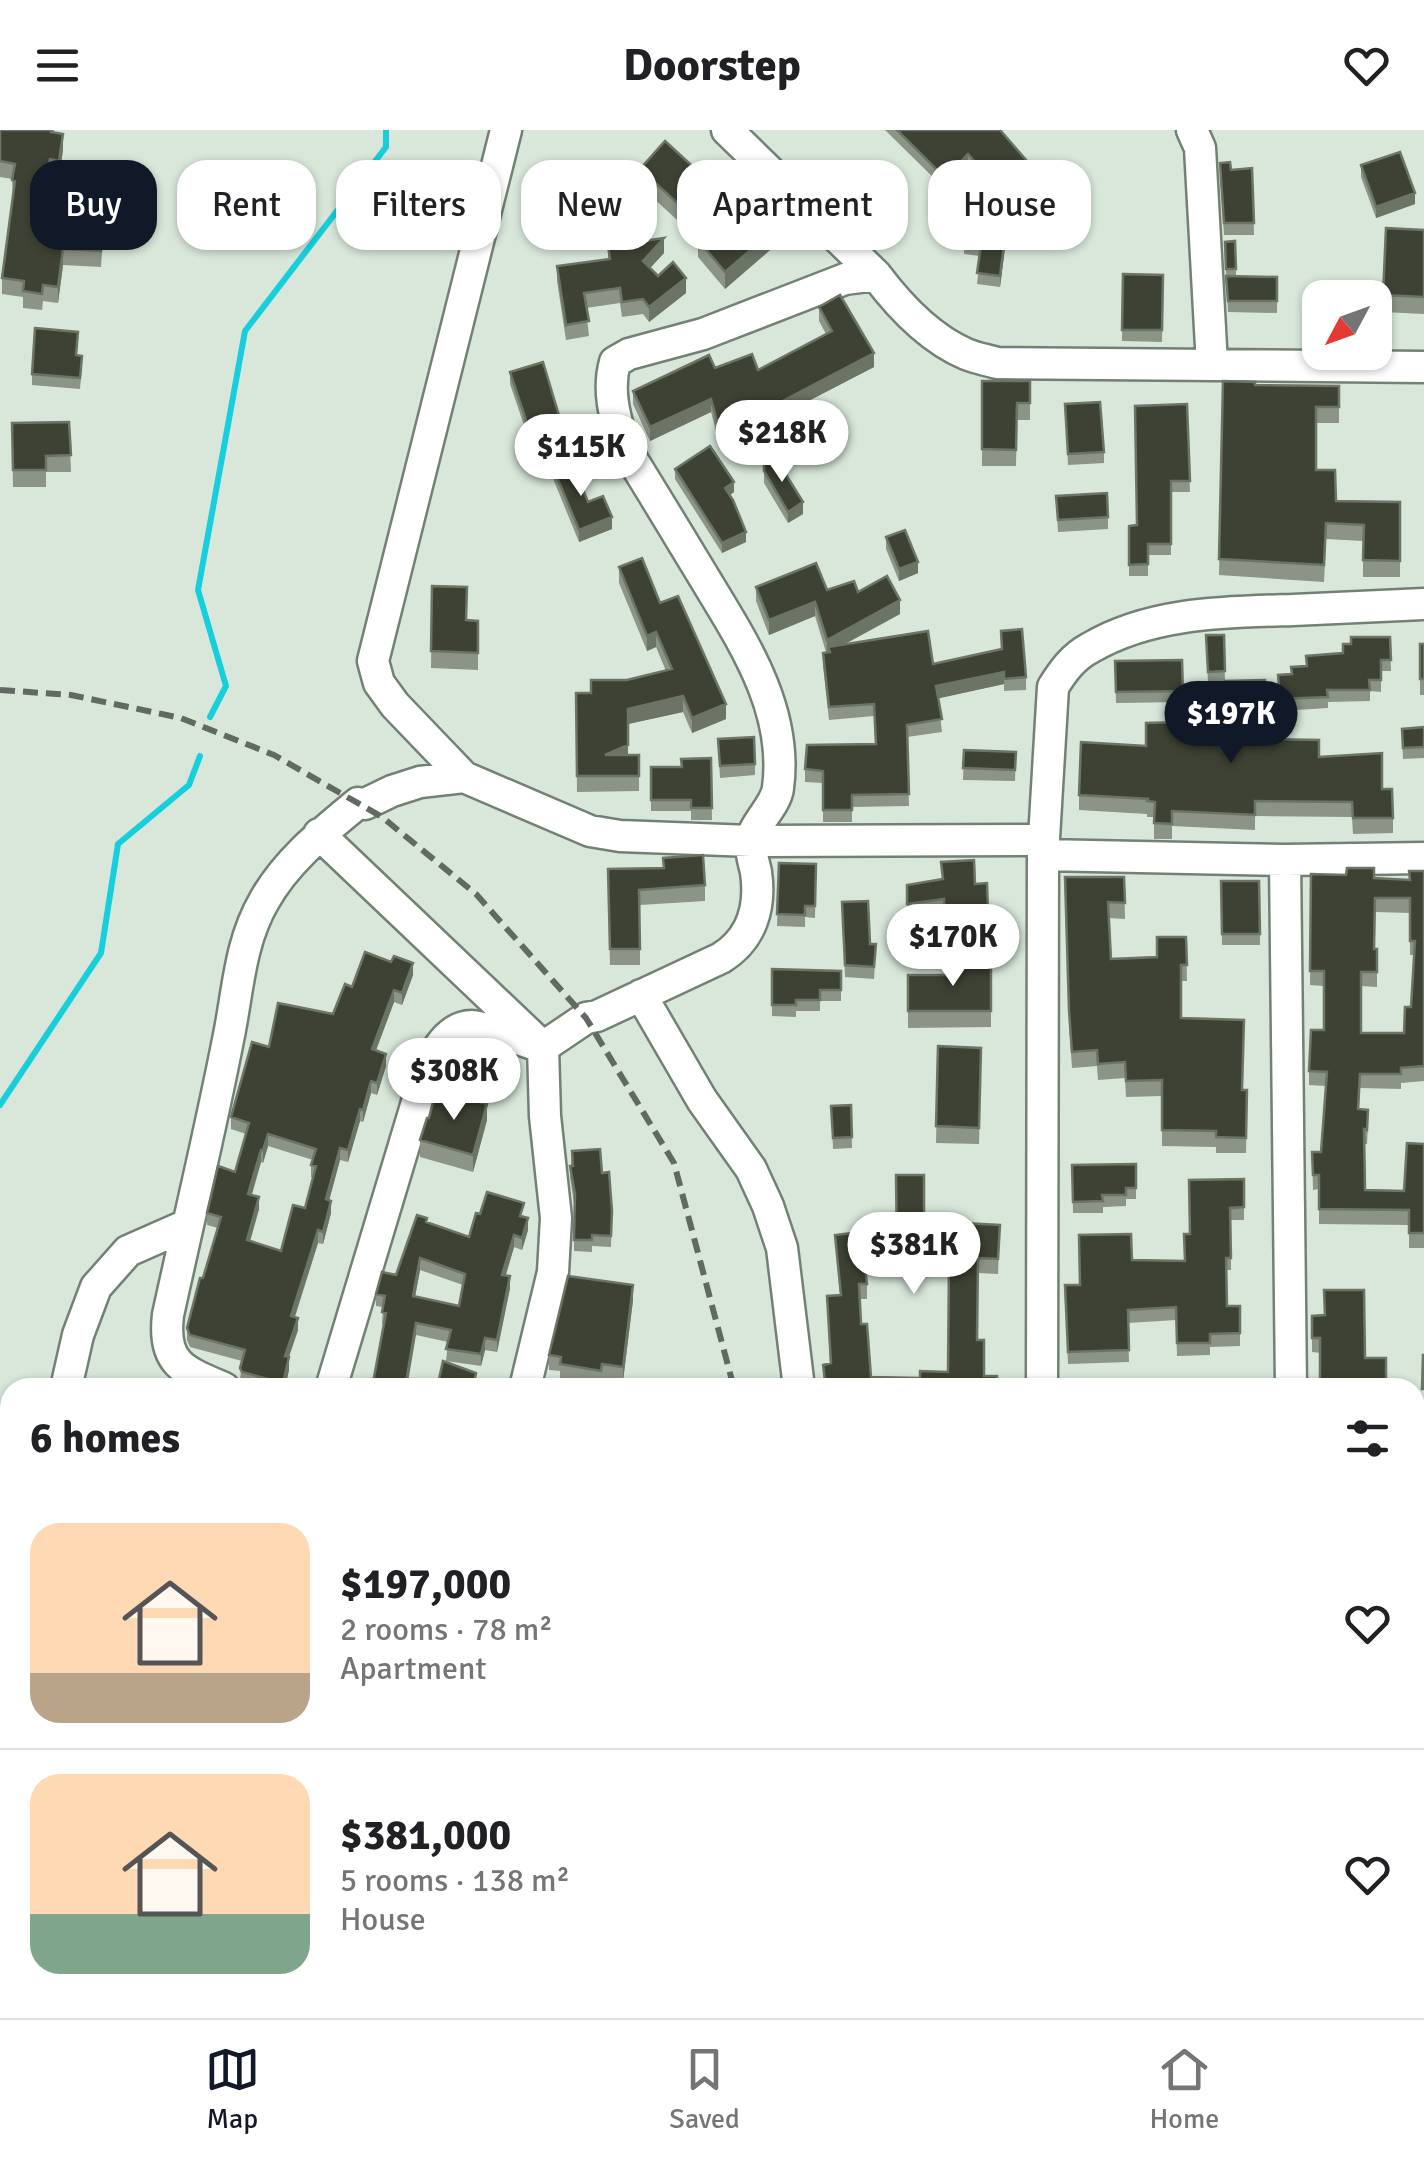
<!DOCTYPE html>
<html lang="en">
<head>
<meta charset="utf-8">
<style>
	body { margin:0; font-family:Signika,sans-serif; background:#f6f6f6; color:#202124; height:100vh; display:flex; flex-direction:column; font-size:38px; white-space:nowrap }
	* { box-sizing:border-box; margin:0 }
	p { font-size:32px; color:#757577 }
	.icon { flex:none; width:55px; height:55px; fill:none; stroke:currentColor; stroke-width:2; stroke-linecap:round; stroke-linejoin:round }
	.map { position:relative; flex:1; overflow:hidden }
	.side { position:absolute; left:0px; top:1248px; width:1425px; height:642px; display:flex; flex-direction:column; background:#fff; border-radius:30px 30px 0 0; box-shadow:0 2px 8px #0004 }
	.side>* { flex:none }
	.banner { position:absolute; left:30px; top:30px; width:1365px; height:90px; display:flex; gap:20px }
	.needle { width:65px; rotate:229deg }
	.fabs { position:absolute; left:1302px; top:150px; display:grid; gap:20px }
	.fabs a { display:grid; place-items:center; width:90px; height:90px; border-radius:20px; background:#fff; box-shadow:0 2px 8px #0004; font-size:50px }
	.price { position:absolute; translate:-50% -85px; padding:0 22px; border-radius:35px; background:#fff; color:#222; font-size:32px; line-height:65px; filter:drop-shadow(0 2px 5px #0008) }
	.price::after { content:''; position:absolute; left:50%; top:60px; width:30px; height:22px; margin-left:-15px; background:inherit; clip-path:polygon(0 0,100% 0,50% 100%) }
	.price.active { background:#111827; color:#fff }
	ul { padding:0; list-style:none }
	li { display:flex; align-items:center; gap:30px; height:250px; padding:0 30px }
	li+li { border-top:2px solid #e0e0e0 }
	li span { display:grid; place-items:center; flex:none; width:280px; height:200px; border-radius:30px; color:#555 }
	li>.icon { margin-inline-start:auto }
	span .icon { width:120px; height:120px; fill:#fffc; stroke-width:1 }
	li b { font-size:42px }
	h2 { display:flex; justify-content:space-between; align-items:center; height:120px; padding:0 30px; font-size:42px }
	.chip { padding:0 35px; border-radius:30px; background:#fff; box-shadow:0 2px 8px #0004; font-size:35px; line-height:90px }
	.chip.active { background:#111827; color:#fff }
	header { display:flex; justify-content:space-between; align-items:center; height:130px; padding:0 30px; background:#fff; font-size:45px; font-weight:700 }
	.tab-bar { display:flex; justify-content:space-around; align-items:center; height:140px; border-top:2px solid #e0e0e0; background:#fff; font-size:28px; color:#757577 }
	.tab-bar a { display:grid; justify-items:center; gap:5px }
	.tab-bar .active { color:#111827 }
	.map>svg:first-child { display:block }
	.lines { fill:none; stroke-linecap:round; stroke-linejoin:round }
	.stream { stroke:#16cedc; stroke-width:6 }
	.minor-casing { stroke:#738175; stroke-width:35 }
	.minor { stroke:#fff; stroke-width:30 }
	.rail { stroke:#606962; stroke-width:6; stroke-dasharray:15 8; stroke-linecap:butt }
	.wall { fill:#8b9487; fill-rule:evenodd }
	.shaded-wall { fill:#6c7466 }
	.building { fill:#3e4234; stroke:#6c7466; stroke-width:2.5; fill-rule:evenodd }
</style>
</head>
<body>
<header><svg class="icon" aria-label="menu" viewBox="0 0 24 24"><path d="M4 6h16M4 12h16M4 18h16"/></svg>Doorstep<svg class="icon" aria-label="heart" viewBox="0 0 24 24"><path d="M12 20l-8-8c-3-5 5-10 8-4 3-6 11-1 8 4z"/></svg></header>
<div class="map">
<svg width="1424" height="1888" viewBox="0 0 1424 1888">
	<rect width="100%" height="100%" fill="#d8e7da"/>
	<g class="lines">
		<!-- stream -->
		<path class="stream" d="M210 587 226 556 198 460 245 201 386 17V0
			M0 975 101 823 118 714 189 655 200 626"/>
		<!-- minor casing -->
		<g class="minor-casing">
			<path id="minor" d="M727 0 876 145C900 177 929 208 966 224 975 228 987 230 997 233L1424 237
				M1192 0 1200 18 1212 235
				M464 647 395 575 379 553 373 531 506 0
				M319 704 543 917 545 986 556 1088 553 1142 525 1258
				M1043 725 1285 730
				M641 865 702 970 751 1039 768 1076 782 1118 799 1258
				M543 917 586 888 597 886 721 828C752 809 761 777 756 742 754 733 750 721 751 712 753 694 776 676 778 658 789 576 739 506 699 439 674 398 649 356 623 315 615 287 607 261 615 232L629 224 703 204 845 149 876 145
				M66 1258 78 1205 96 1157 128 1121 187 1095
				M224 1258C184 1241 162 1234 168 1185 188 1093 210 1002 228 910 238 863 239 814 264 771 286 731 323 702 358 673L365 674 392 661 420 652 464 647 590 701 620 706 751 711 1044 710
				M331 1258 427 939C435 921 449 896 472 896 483 896 523 911 536 915
				M1042 1258 1043 725 1053 557C1063 541 1073 527 1090 518 1151 482 1225 482 1293 480 1336 478 1380 476 1424 474
				M1291 1258 1285 730 1424 728
				M1415 1399 1424 1398
				M0 1839 10 1802
				M179 1880 181 1888
				M1048 1880 1056 1888
				M348 1888 350 1880
				M539 1888 541 1880
				M1290 1888V1880"/>
		</g>
		<!-- minor -->
		<use href="#minor" class="minor"/>
		<!-- rail -->
		<path class="rail" d="M0 560 71 565 181 588 274 625 382 687 476 764 586 888 674 1033 734 1258
			M852 1880 854 1888"/>
	</g>
	<!-- wall -->
	<path class="wall" d="M0 0H54V2L63 20 59 47 50 46 45 72 104 93 101 137 63 135 58 173 43 171 42 180 23 178V167L2 164V148L13 67 12 49 0 47Z
		M885 0H1000L1027 42 1022 49 1032 72 1014 88 968 35 945 59Z
		M1361 35 1415 74 1376 88 1361 47Z
		M1252 38 1254 105H1224L1220 44 1231 40Z
		M640 39 712 71 687 99 640 56Z
		M1424 100V184L1383 182V165Z
		M698 110 777 114 725 159 698 127Z
		M1006 110 1000 157 977 154 980 126 964 124V113Z
		M1235 111 1236 146 1277 147V183L1228 182 1225 123Z
		M608 116 664 123 650 138 658 146 686 163 649 192 643 184 622 187 620 173 586 178 589 206 566 210 557 151V136L608 129Z
		M1123 144 1163 145 1162 212 1122 211Z
		M1313 162 1320 168V201H1315Z
		M819 177 874 237 760 296V306L720 316 711 282 650 311 633 274V261L715 238 758 240 826 204 819 191Z
		M77 225 82 237 80 259 32 255V244Z
		M510 242 560 300 529 310 510 254Z
		M982 251H1030V290H1017L1016 336H982Z
		M1223 251 1255 255 1339 256V293H1316V340L1336 371 1400 372V447H1363V411L1326 409 1324 452 1219 445Z
		M1065 274 1104 322V333L1068 335Z
		M1187 274 1190 362H1171V425H1148V446H1129V396L1137 395Z
		M69 292 71 342H46V357H13L12 293Z
		M764 334 803 384 788 393 764 353Z
		M675 339 734 362 730 365 746 412 722 423 675 349Z
		M554 340 612 399 579 412 554 351Z
		M1056 366 1108 387V399L1058 402Z
		M886 407 918 443 899 451 886 419Z
		M619 437 660 473 726 589 692 603 683 582 628 594V625H639V661L577 662 576 563H591L627 550 666 541 656 517 647 521 619 453Z
		M432 456 467 490 478 491V540L431 538Z
		M756 457 858 462 900 484 845 514 933 534 1001 519V501L1026 547V560L1004 561V554L938 568 942 602 907 607 909 676 852 677V692H823V653L805 652V639L875 614 874 586 829 590 823 535V523L826 522 815 486 769 505 756 471Z
		M1206 505H1224L1225 553H1208Z
		M1390 507 1391 541H1381V562L1370 561V571L1328 572V578L1280 581 1278 545 1292 544 1306 536 1343 523 1351 514Z
		M1420 514H1424V565H1420Z
		M1182 530 1183 572 1116 573 1115 531Z
		M1424 597V628L1403 629 1402 599Z
		M718 609 755 634V645L720 648Z
		M1266 609 1319 627 1382 659 1393 688V703L1353 704 1352 687 1255 686V700L1172 696V709H1154V687H1147V684L1079 680V665L1146 616Z
		M964 620 1016 622 1015 651 963 650Z
		M711 628 712 690H691V681H651V637H682Z
		M663 728 705 755V771L640 775V835H610L608 739 663 738Z
		M779 733 816 734 815 788 805 787V797L777 796Z
		M1424 741V951L1401 953V959L1360 958 1359 979 1368 995 1367 1014H1364L1365 1060 1404 1061 1424 1014V1118H1409V1095L1319 1094V1059L1313 1060 1312 1022H1321L1326 956 1309 955V941L1324 900V856L1310 855 1311 744 1410 750ZM1375 782 1410 783V825H1414L1411 877 1404 903H1361V856L1377 857V819H1374Z
		M1065 747H1124L1125 789 1108 788 1111 829 1157 827 1186 807 1187 851H1181V888L1243 960H1247L1246 1023H1216V1017L1162 1016V966L1126 967 1125 948 1098 950 1097 936 1072 938 1069 895Z
		M1221 751H1259L1260 815H1222Z
		M975 754 988 781V792L945 795 944 780 907 786V755Z
		M842 772 870 814H876L874 849 845 847Z
		M991 832V897L908 898V845H946Z
		M772 839 841 841V871H820V881H796V887L772 886Z
		M413 845 402 875 394 872 376 920 386 936 377 965 371 963 363 992 360 991 348 1032 340 1030 329 1070 331 1083 323 1114 318 1113 295 1187 298 1200 289 1227V1240L285 1258H254L242 1254 240 1250 242 1231 190 1217 187 1210V1198L218 1098 207 1095V1083L235 1042 246 1004 231 999V987L269 917 333 884 352 857ZM268 1016 313 1030 311 1035V1047L313 1048 305 1078 281 1121 250 1111 259 1079 252 1065 261 1032 263 1033Z
		M938 916 981 918 979 1014 936 1013Z
		M851 975 852 1018 833 1019 831 976Z
		M487 990 473 1042 420 1027V1010Z
		M572 1021 602 1043 612 1081 611 1117 592 1116V1122L574 1121V1074L570 1047Z
		M1136 1034V1069H1126V1076L1103 1077V1083H1073L1072 1035Z
		M896 1045 924 1091 1000 1095 998 1144 978 1143 977 1210 984 1246 997 1258H824L823 1235 830 1234 827 1166 840 1165 835 1105 867 1154V1169H860L861 1194 871 1247 920 1248 948 1242 949 1145H897Z
		M1244 1049V1090H1231V1140H1226L1227 1176H1240V1216L1210 1217V1225L1177 1226 1176 1190 1128 1193 1129 1232 1068 1234 1065 1155H1080L1132 1130 1185 1131 1190 1104Z
		M480 1084 524 1085 528 1100 522 1120 514 1117 506 1145 510 1158 497 1222 485 1220 481 1236 446 1231 448 1212 416 1205 382 1194 383 1177 376 1176V1164L396 1145 427 1092 469 1107ZM420 1140 463 1155 459 1176 415 1167Z
		M633 1170 623 1251 602 1248 601 1255 560 1249V1241L549 1240V1225Z
		M1312 1186 1365 1228 1312 1222Z
		M1415 1725 1424 1743V1780L1415 1779Z
		M1415 1814 1424 1815V1857H1415Z"/>
	<!-- shaded-wall -->
	<path class="shaded-wall" d="M63 4V20L59 47V31Z
		M968 24V35L945 59V48Z
		M50 29V46L42 88V72Z
		M1027 31V42L1017 54V43Z
		M712 54V71L687 99V82Z
		M1032 60V72L1014 88V76Z
		M1415 63V74L1376 88V77Z
		M777 97V114L725 159V142Z
		M1006 99V110L1000 157V146Z
		M664 108V123L643 146V131Z
		M63 119V135L58 173V157Z
		M686 148V163L649 192V177Z
		M874 223V237L760 296V306L720 316V302Z
		M711 269V282L650 311V297Z
		M560 289V300L529 310V299Z
		M734 352V362L725 368V358Z
		M803 372V384L788 393V382Z
		M612 387V399L579 412V400Z
		M746 402V412L722 423V413Z
		M918 432V443L899 451V439Z
		M900 470V484L830 522 828 517V523L827 524V510Z
		M815 472V486L769 505V490Z
		M656 502V517L647 521V506Z
		M1004 542V554L936 569V556Z
		M683 566V582L628 594V579Z
		M726 574V589L692 603V588Z
		M628 615V631L605 625Z
		M413 833V845L402 875V863Z
		M394 860V872L372 931V919Z
		M386 924V936L377 965V953Z
		M371 951V963L363 992V980Z
		M487 974V990L473 1042V1025Z
		M360 979V991L348 1032V1020Z
		M268 1004V1016L263 1033V1020Z
		M340 1018V1030L326 1082V1069Z
		M261 1020V1032L248 1076V1064Z
		M259 1067V1079L247 1122V1110Z
		M331 1071V1083L323 1114V1102Z
		M528 1088V1100L522 1120V1108Z
		M318 1100V1113L291 1198V1186Z
		M514 1105V1117L502 1157V1145Z
		M420 1128V1140L413 1178V1166Z
		M510 1146V1158L497 1222V1210Z
		M633 1155V1170L623 1251V1237Z
		M298 1188V1200L285 1238V1226Z
		M416 1193V1205L407 1258H405Z
		M485 1208V1220L481 1236V1224Z
		M289 1227V1240L285 1258H283Z"/>
	<!-- building -->
	<path class="building" d="M0 0H51V2L63 4 59 31 50 29 42 72 104 76 101 121 63 119 58 157 43 155 42 164 23 161 24 151 2 148 15 51 12 50 15 34 0 31Z
		M897 0H1000L1027 31 1017 43 1032 60 1014 76 968 24 945 48Z
		M665 11 712 54 687 82 640 39Z
		M1400 22 1415 63 1376 77 1361 35Z
		M1230 32 1231 40 1252 38 1254 93H1224L1220 33Z
		M749 65 777 97 725 142 698 110Z
		M966 93 1006 99 1000 146 977 143 981 115 964 113Z
		M1386 98 1424 100V167L1383 165Z
		M664 108 643 131 658 146 673 132 686 148 649 177 643 169 622 172 620 158 584 163 589 191 566 195 557 136 610 129 608 116Z
		M1235 111 1236 139H1226L1225 112Z
		M1123 144 1163 145 1162 200H1122Z
		M1226 146 1277 147V171H1228Z
		M1345 160V168H1320V189H1315L1313 162Z
		M840 165 874 223 758 284 760 293 720 302 711 269 650 297 633 261 709 225 715 238 752 224 758 240 832 201 819 177Z
		M35 198 78 202 76 225 82 226 80 248 32 244Z
		M543 232 560 289 529 299 510 242Z
		M982 251H1030V273H1017L1016 320 982 319Z
		M1223 251 1255 252V255L1339 256V277H1316V340H1335L1336 371 1400 372V431L1363 430 1364 395 1326 393 1324 435 1219 429Z
		M1100 272 1104 322 1068 324 1065 274Z
		M1187 274 1190 351H1171V414H1148V434L1129 435V396L1137 395 1135 276Z
		M69 292 71 325 46 326V340H13L12 293Z
		M710 316 734 352 725 358 733 370 746 402 722 413 675 339Z
		M775 327 803 372 788 382 764 341V334Z
		M572 333 588 372 603 366 612 387 579 400 554 340Z
		M1107 363 1108 387 1058 390 1056 366Z
		M905 400 918 432 899 439 886 407Z
		M642 428 660 473 678 466 726 574 692 588 683 566 628 579V615L605 625H639V646H577L576 563H591V550H627L672 539 656 502 647 506 619 437Z
		M816 433 827 460 854 451 858 462 887 446 900 470 827 510 815 472 769 490 756 457Z
		M432 456 467 457 466 490 478 491V523L431 521Z
		M1022 499 1026 547 1004 549V542L936 556 942 589 907 595 909 664 852 665V680H823V641L805 639 807 615 876 614 874 574 829 577 823 523 830 522 828 517 928 501 933 534 1002 519 1001 501Z
		M1206 505H1224L1225 541 1208 542Z
		M1351 507H1390L1391 530H1381V550H1369L1370 560H1327L1328 567 1280 569 1278 545 1292 544 1291 537 1307 536 1306 526 1343 523V514H1351Z
		M1420 514H1424V549H1420Z
		M1182 530 1183 561 1116 562 1115 531Z
		M1265 550 1266 609 1319 610V627L1382 623V659H1392L1393 688H1353L1352 672 1255 671V685L1172 681V694L1154 693 1155 672 1147 671 1148 669 1079 665 1081 612 1146 616V593L1226 591 1225 551Z
		M1424 597V617L1403 618 1402 599Z
		M754 607 755 634 720 636 718 609Z
		M964 620 1016 622 1015 640 963 638Z
		M711 628 712 678H691V670H651V637H682L681 629Z
		M703 725 705 755 639 760 640 819H610L608 739 664 738 663 728Z
		M974 730 975 754 987 753 988 781 945 783 944 769 907 774V755L943 749 941 732Z
		M779 733 816 734 815 776H805V785L777 784Z
		M1347 738H1374V748L1410 750 1409 741H1424V936L1401 938V944H1360L1358 979 1368 980 1367 1000 1364 999 1365 1060 1404 1061 1407 1013 1424 1014V1103H1409V1080L1319 1079V1045H1313L1312 1022H1321L1327 942 1309 941 1311 900H1324V841H1310L1311 744 1346 745ZM1375 768H1410V811H1415L1411 877H1405L1404 903H1361V842H1377V819H1374Z
		M1065 747H1124L1125 773 1108 772 1111 829 1157 827V807H1186L1187 835H1181V888L1244 890 1242 960H1247L1246 1008 1216 1007V1001L1162 1000V950L1126 951 1125 932 1098 934 1097 920 1072 922 1069 880Z
		M1221 751H1259L1260 804H1222Z
		M868 771 870 814H876L874 837 845 835 842 772Z
		M365 822 391 832 394 826 413 833 402 863 394 860 372 919 386 924 377 953 371 951 363 980 360 979 348 1020 340 1018 326 1069 331 1071 323 1102 318 1100 291 1186 298 1188 285 1226 289 1227 283 1253 242 1242 240 1238 245 1220 190 1205 187 1198 200 1148H203L221 1087 207 1083 218 1036 235 1042 249 993 231 987 252 912 269 917 278 873 333 884 345 854 352 857ZM268 1004 316 1019 311 1035 316 1036 305 1078 293 1075 281 1121 247 1110 259 1067 248 1064 261 1020H263Z
		M946 832H991V881H908V845H946Z
		M772 839 841 841V860H820V870H796V875H772Z
		M938 916 981 918 979 998 936 996Z
		M436 960 487 974 473 1025 420 1010 427 988H429Z
		M851 975 852 1007 833 1008 831 976Z
		M600 1019 602 1043 609 1042 612 1081 611 1106 592 1105V1110H574L575 1064 570 1036H573L572 1021Z
		M1136 1034V1058H1126V1065H1102L1103 1071 1073 1072 1072 1035Z
		M896 1045H924V1091L1000 1095 998 1129 978 1128 977 1210H984V1246H997V1258H826L823 1235 831 1233 827 1166 841 1165 835 1105 861 1102 867 1154H859L861 1194H867L871 1247 920 1248V1241L948 1242 949 1130H897Z
		M1244 1049V1077L1230 1078 1231 1128H1226L1227 1176H1240V1203L1210 1204V1213H1177L1176 1177 1128 1180 1129 1220 1068 1222 1065 1155H1080L1079 1105 1131 1104 1132 1130 1185 1131 1184 1104H1190L1189 1050Z
		M487 1062 524 1073 520 1086 528 1088 522 1108 514 1105 502 1145 510 1146 497 1210 485 1208 481 1224 446 1219 451 1200 416 1193 405 1258H372L386 1183 382 1182 385 1166 376 1164 382 1142 396 1145 417 1085 427 1088 426 1092 469 1107 476 1083 480 1084ZM420 1128 465 1144 459 1176 413 1166Z
		M568 1146 633 1155 623 1237 602 1234 601 1241 560 1234 561 1227 549 1225Z
		M1324 1160H1364L1365 1228H1386V1258H1320V1208H1312V1186L1325 1185Z
		M1423 1225H1424V1259H1422Z
		M443 1231 476 1243 473 1258H437Z
		M1415 1592H1417V1622L1415 1621Z
		M1415 1725H1423L1424 1769H1415Z
		M1415 1814 1424 1815V1846H1415Z
		M37 1880H70L71 1888H37Z
		M259 1880H293L290 1888H256Z
		M464 1880H492L489 1888H460Z
		M680 1880H720V1886L755 1880 756 1888H679Z
		M896 1880H935L936 1888H897Z
		M1325 1880H1354V1888H1323V1886H1325Z"/>
</svg>
<div class="fabs">
<a><svg class="needle" viewBox="-14 -14 28 28"><path d="M0-13l5 13h-10z" fill="#e53935"/><path d="M0 13l5-13h-10z" fill="#757577"/></svg></a>
</div>
<b class="price" style="left:782px;top:355px">$218K</b>
<b class="price" style="left:581px;top:369px">$115K</b>
<b class="price active" style="left:1231px;top:636px">$197K</b>
<b class="price" style="left:953px;top:859px">$170K</b>
<b class="price" style="left:454px;top:993px">$308K</b>
<b class="price" style="left:914px;top:1167px">$381K</b>
<div class="banner">
<a class="chip active">Buy</a>
<a class="chip">Rent</a>
<a class="chip">Filters</a>
<a class="chip">New</a>
<a class="chip">Apartment</a>
<a class="chip">House</a>
</div>
<section class="side">
<h2>6 homes<svg class="icon" aria-label="filters" viewBox="0 0 24 24"><path d="M4 7h16M4 17h16"/><circle cx="9" cy="7" r="2"/><circle cx="15" cy="17" r="2"/></svg></h2>
<ul>
<li><span style="background:linear-gradient(#ffd9b3 75%,#b9a48a 0)"><svg class="icon" aria-label="home" viewBox="0 0 24 24"><path d="M3 11l9-7 9 7M6 9v11h12V9"/></svg></span><div><b>$197,000</b><p>2 rooms · 78 m²</p><p>Apartment</p></div><svg class="icon" aria-label="heart" viewBox="0 0 24 24"><path d="M12 20l-8-8c-3-5 5-10 8-4 3-6 11-1 8 4z"/></svg></li>
<li><span style="background:linear-gradient(#ffd9b3 70%,#7fa58c 0)"><svg class="icon" aria-label="home" viewBox="0 0 24 24"><path d="M3 11l9-7 9 7M6 9v11h12V9"/></svg></span><div><b>$381,000</b><p>5 rooms · 138 m²</p><p>House</p></div><svg class="icon" aria-label="heart" viewBox="0 0 24 24"><path d="M12 20l-8-8c-3-5 5-10 8-4 3-6 11-1 8 4z"/></svg></li>
</ul>
</section>
</div>
<nav class="tab-bar">
<a class="active"><svg class="icon" aria-label="map" viewBox="0 0 24 24"><path d="M3 6l6-2 6 2 6-2v14l-6 2-6-2-6 2zM9 4v14M15 6v14"/></svg>Map</a>
<a><svg class="icon" aria-label="saved" viewBox="0 0 24 24"><path d="M7 4h10v16l-5-4-5 4z"/></svg>Saved</a>
<a><svg class="icon" aria-label="home" viewBox="0 0 24 24"><path d="M3 11l9-7 9 7M6 9v11h12V9"/></svg>Home</a>
</nav>
</body>
</html>
